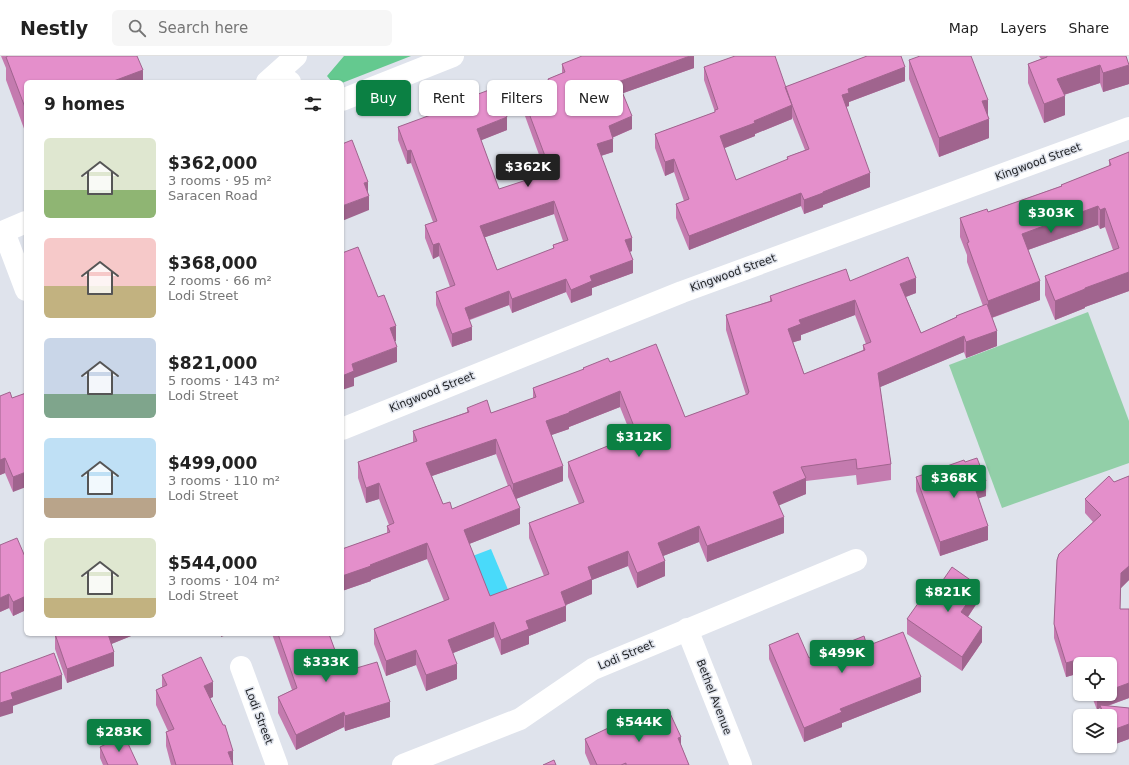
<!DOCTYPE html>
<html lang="en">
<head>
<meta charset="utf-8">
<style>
	body { margin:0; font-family:"DejaVu Sans",sans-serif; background:#f6f6f6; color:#222; height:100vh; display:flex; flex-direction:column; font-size:15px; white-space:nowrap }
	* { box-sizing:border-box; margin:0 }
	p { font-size:13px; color:#767676 }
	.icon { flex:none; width:22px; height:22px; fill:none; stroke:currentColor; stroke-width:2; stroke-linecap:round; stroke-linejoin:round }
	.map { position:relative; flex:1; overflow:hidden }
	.panel { position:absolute; left:24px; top:24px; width:320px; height:556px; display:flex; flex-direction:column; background:#fff; border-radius:6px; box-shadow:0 1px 3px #0004 }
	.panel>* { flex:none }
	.hud { position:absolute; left:356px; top:24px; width:380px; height:36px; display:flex; gap:8px }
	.tools { position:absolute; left:1073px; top:601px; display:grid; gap:8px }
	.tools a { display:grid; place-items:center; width:44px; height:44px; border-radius:6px; background:#fff; box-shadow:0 1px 3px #0004; font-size:20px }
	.price { position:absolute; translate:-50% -34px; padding:0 9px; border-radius:4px; background:#0b8043; color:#fff; font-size:13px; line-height:26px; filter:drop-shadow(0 1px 2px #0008) }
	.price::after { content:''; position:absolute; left:50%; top:24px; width:12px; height:9px; margin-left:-6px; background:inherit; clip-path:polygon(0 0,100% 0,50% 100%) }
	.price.selected { background:#222; color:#fff }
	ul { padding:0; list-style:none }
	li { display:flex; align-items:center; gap:12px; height:100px; padding:0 20px }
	li span { display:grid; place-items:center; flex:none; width:112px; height:80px; border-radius:6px; color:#555 }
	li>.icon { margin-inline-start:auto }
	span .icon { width:48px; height:48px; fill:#fffc; stroke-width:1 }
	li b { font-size:17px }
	h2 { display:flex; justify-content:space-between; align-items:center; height:48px; padding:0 20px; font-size:17px }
	.pill { padding:0 14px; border-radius:6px; background:#fff; box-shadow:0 1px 3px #0004; font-size:14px; line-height:36px }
	.pill.selected { background:#0b8043; color:#fff }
	header { display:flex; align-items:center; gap:24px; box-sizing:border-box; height:56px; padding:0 20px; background:#fff; border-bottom:1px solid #e0e0e0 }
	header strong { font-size:19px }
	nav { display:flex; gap:22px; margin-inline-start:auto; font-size:14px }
	.search { width:280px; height:36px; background:#f6f6f6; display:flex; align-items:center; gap:10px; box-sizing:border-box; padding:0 14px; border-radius:6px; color:#767676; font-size:15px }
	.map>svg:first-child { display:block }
	.green { fill:#92cfa8 }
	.forest { fill:#64c98f }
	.water { fill:#49dafa }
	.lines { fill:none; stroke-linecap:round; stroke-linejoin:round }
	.minor { stroke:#fff; stroke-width:22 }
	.secondary { stroke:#fff; stroke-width:22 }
	.wall { fill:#c47baf; fill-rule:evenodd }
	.shaded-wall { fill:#a0648e }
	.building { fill:#e48fcb; stroke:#a0648e; fill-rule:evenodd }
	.labels { text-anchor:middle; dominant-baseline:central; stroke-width:3; stroke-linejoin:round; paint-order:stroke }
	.street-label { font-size:11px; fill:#1d1f22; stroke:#dfe3ec }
</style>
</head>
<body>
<header>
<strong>Nestly</strong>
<div class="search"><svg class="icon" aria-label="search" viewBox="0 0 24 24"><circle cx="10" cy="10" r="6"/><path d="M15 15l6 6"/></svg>Search here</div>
<nav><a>Map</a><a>Layers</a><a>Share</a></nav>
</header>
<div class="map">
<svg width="1129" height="709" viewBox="0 0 1129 709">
	<rect width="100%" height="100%" fill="#dfe3ec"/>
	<!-- green -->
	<path class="green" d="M1088 256 1129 365V407L1002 452 949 309Z"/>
	<!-- forest -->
	<path class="forest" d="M344 0H411L342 27V26H332L327 20Z"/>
	<!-- water -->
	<path class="water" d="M491 493 509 536 488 545 470 501Z"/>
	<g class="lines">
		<!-- minor -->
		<path class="minor" d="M278 17 290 26
			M342 44 453 0
			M4 176 26 234
			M342 373 682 236 1129 72
			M687 573 741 709
			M241 611 277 709
			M403 709 520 663 593 613 856 504"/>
		<!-- secondary -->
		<path class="secondary" d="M267 26 296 0
			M0 177 26 166"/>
	</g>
	<!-- wall -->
	<path class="wall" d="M1 0H137L143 26H26V78L6 24V12Z
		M694 0V12L623 37 632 73 612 82 613 96 601 100 632 195 630 196 633 217 592 232V239L571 247 566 236 512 257 509 249 470 264 472 284 452 291 436 249V236L450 231 439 200 433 203 425 182V169L433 166 411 107 407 108 398 84V71L465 47V43L507 74 481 84 499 133 546 118 521 49V36L548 26V23L562 17V8ZM554 158 563 185 553 189V193L497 214 485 181Z
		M866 0H901L905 25 849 46V50L846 51 870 131 823 149V151L804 158 801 150 689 194 676 162V148L684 145 674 116 665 120 655 92V78L715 56 704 24V11L785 31 866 1ZM792 61 805 94 787 101V104L736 124 724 92 755 80V78L792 63Z
		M1039 0H1126L1129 28 1103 36 1100 27 1064 39 1065 59 1044 67 1028 27V8L1041 3Z
		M909 4 988 59 989 82 939 101 909 23Z
		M1129 96V235L1085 251V252L1055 264 1045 239V220L1113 194 1105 171 1100 173 1098 169 1028 194 1040 244 992 262 997 290 966 302 964 296 880 331 891 408V424L857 429 856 419 806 425V438L778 449 784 477 707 506 699 486 663 500 665 520 637 532 628 510 592 524V538L566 549V565L529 580V588L501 599 494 581 453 597 457 623 426 635 416 609 386 620 374 588V573L444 545 427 503 371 524V525L342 535V493L387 477V470L389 469 379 443 366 447 358 422V406L413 386V375L467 356V352L491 357 533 342V332L583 314V312L610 306 685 361 746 339 726 274V259L770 245V240L850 225 916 237 906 241 921 277 956 261V260L983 250 967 206V199L960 181V162L988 156 1061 130V129L1109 110V104ZM855 259 866 288 863 289V294L804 318 793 286 801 284V279ZM620 351 630 376H628V382L568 406V421L579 448 529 467V482L544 520 490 540 469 488 520 468 516 443 563 425 551 379 569 373V371ZM496 398 508 430 452 453 443 448 432 420Z
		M26 337 13 436 5 417 0 419V340L12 342Z
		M1109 420 1114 426 1129 420V524L1121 532 1120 553H1129V642L1108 650 1129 652V683L1110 690V660H1100V652L1097 654 1091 638H1110V608H1080V617L1066 621 1054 582V568L1057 504 1059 498 1093 466 1085 457V443Z
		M916 421 986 440 978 442 988 484 940 500 916 435Z
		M26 503V554L13 560 9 552 0 556Z
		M932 540 979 544 968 561 982 586 962 615 907 578V563Z
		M55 578H136L111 588 114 610 67 627 55 593Z
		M272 578H329L343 616 390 661 345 675 344 671 296 694 278 657V641L292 634Z
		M769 589 809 602 867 590 921 636 842 667V671L804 686 769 603Z
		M162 619 213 641 210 642 233 709H171L166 690V676L168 675 156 649V634L162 631Z
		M644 664 681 689 689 709H590L585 697V683Z
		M100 691 138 709H103L100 702Z"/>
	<!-- shaded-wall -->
	<path class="shaded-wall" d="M690 0H694V12L618 39V26Z
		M1100 9V27L1057 41V23Z
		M1129 9V28L1103 36V17Z
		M905 11V25L849 46V50L842 52V39L848 33Z
		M143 14V26H111Z
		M1065 40V59L1044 67V48Z
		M988 44V62L982 45Z
		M792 49V63L755 78V80L720 94V80L754 65Z
		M632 60V73L609 83V70Z
		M507 61V74L477 86V73Z
		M989 63V82L939 101V82Z
		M613 83V96L597 101V88Z
		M411 94V107L407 108V95Z
		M674 103V116L665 120V106Z
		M870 117V131L823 149V151L804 158V144L823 136Z
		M368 126V140L364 127Z
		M801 137V150L689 194V180Z
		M369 140V154L342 165V150Z
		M554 145V158L480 183V170Z
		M1098 150V169L1022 196V178Z
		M1105 152V171L1100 173V154Z
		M632 182V195L625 197V184Z
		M439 187V200L433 203V189Z
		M633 204V217L592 232V239L571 247V234L590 220Z
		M1129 216V235L1085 251V252L1055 264V245L1085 232Z
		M916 222V237L900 243V228Z
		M566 223V236L512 257V243Z
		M1040 225V244L988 263V245Z
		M509 235V249L465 265V252Z
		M855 244V259L801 279V284L788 288V273L799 264Z
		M396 270V285L390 287V272Z
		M472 271V284L452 291V278Z
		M997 275V290L966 302V286Z
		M964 280V296L878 332V317Z
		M397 291V306L354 322V330L342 334V320L352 308Z
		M620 335V351L569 371V373L546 381V365Z
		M496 383V398L426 422V407Z
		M5 402V417L0 419V404Z
		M563 410V425L513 444V428Z
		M26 416V431L13 436V421Z
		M806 422V438L773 452V436Z
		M986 425V440L974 444V429Z
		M379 427V443L366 447V432Z
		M520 452V468L464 490V474Z
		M784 461V477L707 506V490Z
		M699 470V486L658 502V487Z
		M988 470V484L940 500V486Z
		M427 487V503L371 524V525L342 535V520Z
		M628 495V510L592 524V538L561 551V536L588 511Z
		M665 505V520L637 532V517Z
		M1129 510V524L1121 532 1120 567 1121 517Z
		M979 530V544L961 571V556Z
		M9 538V552L0 556V542Z
		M26 540V554L13 560V546Z
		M566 550V565L529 580V588L501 599V584L526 565Z
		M494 566V581L448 599V584Z
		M982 571V586L962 615V601Z
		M109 578H136L109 589Z
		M221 578H229L221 581Z
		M416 594V609L386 620V605Z
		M114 596V610L67 627V613Z
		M1083 602V608H1080V617L1066 621V607Z
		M457 608V623L426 635V619Z
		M62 619V633L13 650V657L0 661V647L11 637Z
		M921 621V636L842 667V671L804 686V672L840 653Z
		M213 626V641L204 645V630Z
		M1129 627V642L1101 652 1100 649V652L1097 654V639L1100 638H1110V634Z
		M390 646V661L345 675V660Z
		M344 656V671L296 694V679Z
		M1129 668V683L1110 690V675Z
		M681 681V695L678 682Z
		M233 695V709L228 696Z"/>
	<!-- building -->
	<path class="building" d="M8 0H137L143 14 111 26H26V54L6 1Z
		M582 0H690L618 26 632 60 609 70 613 83 597 88 632 182 625 184 633 204 590 220 592 225 571 234 566 223 512 243 509 235 465 252 472 271 452 278 436 236 455 229 439 187 433 189 425 169 437 165 411 94 407 95 398 71 466 46 465 43 497 31 507 61 477 73 499 133 551 116 521 36 549 26 548 23 565 16 562 8ZM554 145 568 184 553 189 554 192 497 214 480 170Z
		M735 0H775L792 49 754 65 755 67 720 80 736 124 788 103 787 101 809 93 785 31 867 0H901L905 11 848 33 849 37 842 39 870 117 823 136V137L804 144 801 137 689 180 676 148 689 143 674 103 665 106 655 78 715 56V54L718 53 704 11Z
		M920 0H971L988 44 982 45 989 63 939 82 909 4Z
		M1047 0H1126L1129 9 1103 17 1100 9 1057 23 1065 40 1044 48 1028 8 1047 1Z
		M352 84 368 126 364 127 369 140 342 150V88Z
		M1129 96V216L1085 232V233L1055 245 1045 220 1119 192 1105 152 1100 154 1098 150 1022 178 1040 225 988 245 967 187 969 186 960 162 987 153 988 156 1062 130 1061 129 1111 109 1109 104Z
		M358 191 378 241 384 239 396 270 390 272 397 291 352 308 354 315 342 320V197Z
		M908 201 916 222 900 228 921 277 957 261 956 260 987 248 997 275 966 286 964 280 878 317 891 408 857 413 856 403 801 411 806 422 773 436 784 461 707 490 699 470 658 487 665 505 637 517 628 495 588 511 592 523 561 536 566 550 526 565 529 573 501 584 494 566 448 584 457 608 426 619 416 594 386 605 374 573 449 543 427 487 370 509 371 510 342 520V493L390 476 387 470 394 467 379 427 366 432 358 406 417 385 413 375 469 356 467 352 487 344 491 357 536 341 533 332 584 313 583 312 608 302 610 306 656 288 685 361 748 338V337L749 336 726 259 772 245 770 240 846 213 850 225ZM855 244 871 286 863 289 865 294 804 318 788 273 801 268 799 264ZM620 335 635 373 628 376 630 381 568 406 584 446 529 467 549 518 490 540 464 474 520 452 510 429 452 453 450 446 443 448 426 407 496 383 513 428 563 410 546 365 569 357V356Z
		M10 336 12 342 26 337V416L13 421 5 402 0 404V340Z
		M977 402 986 425 974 429 988 470 940 486 916 421 964 404 965 406Z
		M1109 420 1114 426 1129 420V510L1121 517 1120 553H1129V627L1110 634V608H1085L1083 602 1066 607 1054 568 1057 504 1059 498 1101 459 1085 443Z
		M17 482 26 503V540L13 546 9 538 0 542V489Z
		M952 511 979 530 961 556 982 571 962 601 907 563 926 536 932 540Z
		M903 576 921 621 840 653 842 656 804 672 769 589 798 577 809 602 864 580 867 590Z
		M55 578H108L114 596 67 613Z
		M278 578H329L343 616 377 606 390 646 345 660 344 656 296 679 278 641 297 632Z
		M54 597 62 619 11 637 13 643 0 647V617Z
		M201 601 213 626 204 630 223 669H225L233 695 228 696 233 709H176L166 676 174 673 156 634 167 629 162 619Z
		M1100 649 1129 652V668L1110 675V660H1104Z
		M668 653 681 681 678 682 689 709H626V707L621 709H597L585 683 640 657 644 664Z
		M124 679 138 709H108L100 691Z
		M554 704 556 709H543Z"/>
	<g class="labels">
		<!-- street labels -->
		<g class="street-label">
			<text transform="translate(1038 106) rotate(-20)">Kingwood Street</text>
			<text transform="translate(733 217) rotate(-20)">Kingwood Street</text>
			<text transform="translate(432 336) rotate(-22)">Kingwood Street</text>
			<text transform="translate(626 599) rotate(-23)">Lodi Street</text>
			<text transform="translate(714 641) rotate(69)">Bethel Avenue</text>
			<text transform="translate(259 660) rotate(69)">Lodi Street</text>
		</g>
	</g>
</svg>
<div class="tools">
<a><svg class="icon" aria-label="locate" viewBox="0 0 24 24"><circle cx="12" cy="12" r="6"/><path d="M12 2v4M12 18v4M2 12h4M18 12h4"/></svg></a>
<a><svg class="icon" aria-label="layers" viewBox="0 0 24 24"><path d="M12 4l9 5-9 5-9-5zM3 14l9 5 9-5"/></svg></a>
</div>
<b class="price selected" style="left:528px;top:132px">$362K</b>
<b class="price" style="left:1051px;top:178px">$303K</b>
<b class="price" style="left:639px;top:402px">$312K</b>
<b class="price" style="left:954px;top:443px">$368K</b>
<b class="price" style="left:948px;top:557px">$821K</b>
<b class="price" style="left:842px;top:618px">$499K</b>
<b class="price" style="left:326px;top:627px">$333K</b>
<b class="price" style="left:639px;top:687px">$544K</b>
<b class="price" style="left:119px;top:697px">$283K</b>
<div class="hud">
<a class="pill selected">Buy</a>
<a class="pill">Rent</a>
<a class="pill">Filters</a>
<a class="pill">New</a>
</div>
<section class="panel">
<h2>9 homes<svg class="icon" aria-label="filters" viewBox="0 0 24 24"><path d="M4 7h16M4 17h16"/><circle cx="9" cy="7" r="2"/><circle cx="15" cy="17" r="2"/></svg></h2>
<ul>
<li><span style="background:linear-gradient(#dfe7d0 65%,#8fb573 0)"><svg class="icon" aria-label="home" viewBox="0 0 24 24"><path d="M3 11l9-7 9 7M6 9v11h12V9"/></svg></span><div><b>$362,000</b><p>3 rooms · 95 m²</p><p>Saracen Road</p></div></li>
<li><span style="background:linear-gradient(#f6c9c9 60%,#c2b280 0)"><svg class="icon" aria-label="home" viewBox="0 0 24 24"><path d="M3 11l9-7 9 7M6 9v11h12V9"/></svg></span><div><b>$368,000</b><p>2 rooms · 66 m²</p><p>Lodi Street</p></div></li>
<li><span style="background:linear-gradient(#c9d6e8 70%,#7fa58c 0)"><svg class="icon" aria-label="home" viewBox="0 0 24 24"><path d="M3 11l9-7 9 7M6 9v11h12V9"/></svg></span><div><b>$821,000</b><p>5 rooms · 143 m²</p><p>Lodi Street</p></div></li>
<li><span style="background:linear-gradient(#bfe0f5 75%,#b9a48a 0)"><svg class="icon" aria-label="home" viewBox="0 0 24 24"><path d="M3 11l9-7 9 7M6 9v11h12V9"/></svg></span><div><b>$499,000</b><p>3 rooms · 110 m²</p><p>Lodi Street</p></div></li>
<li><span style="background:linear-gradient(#dfe7d0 75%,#c2b280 0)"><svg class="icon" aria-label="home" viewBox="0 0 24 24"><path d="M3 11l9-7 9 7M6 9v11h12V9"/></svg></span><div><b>$544,000</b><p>3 rooms · 104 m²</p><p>Lodi Street</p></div></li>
</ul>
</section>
</div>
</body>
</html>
